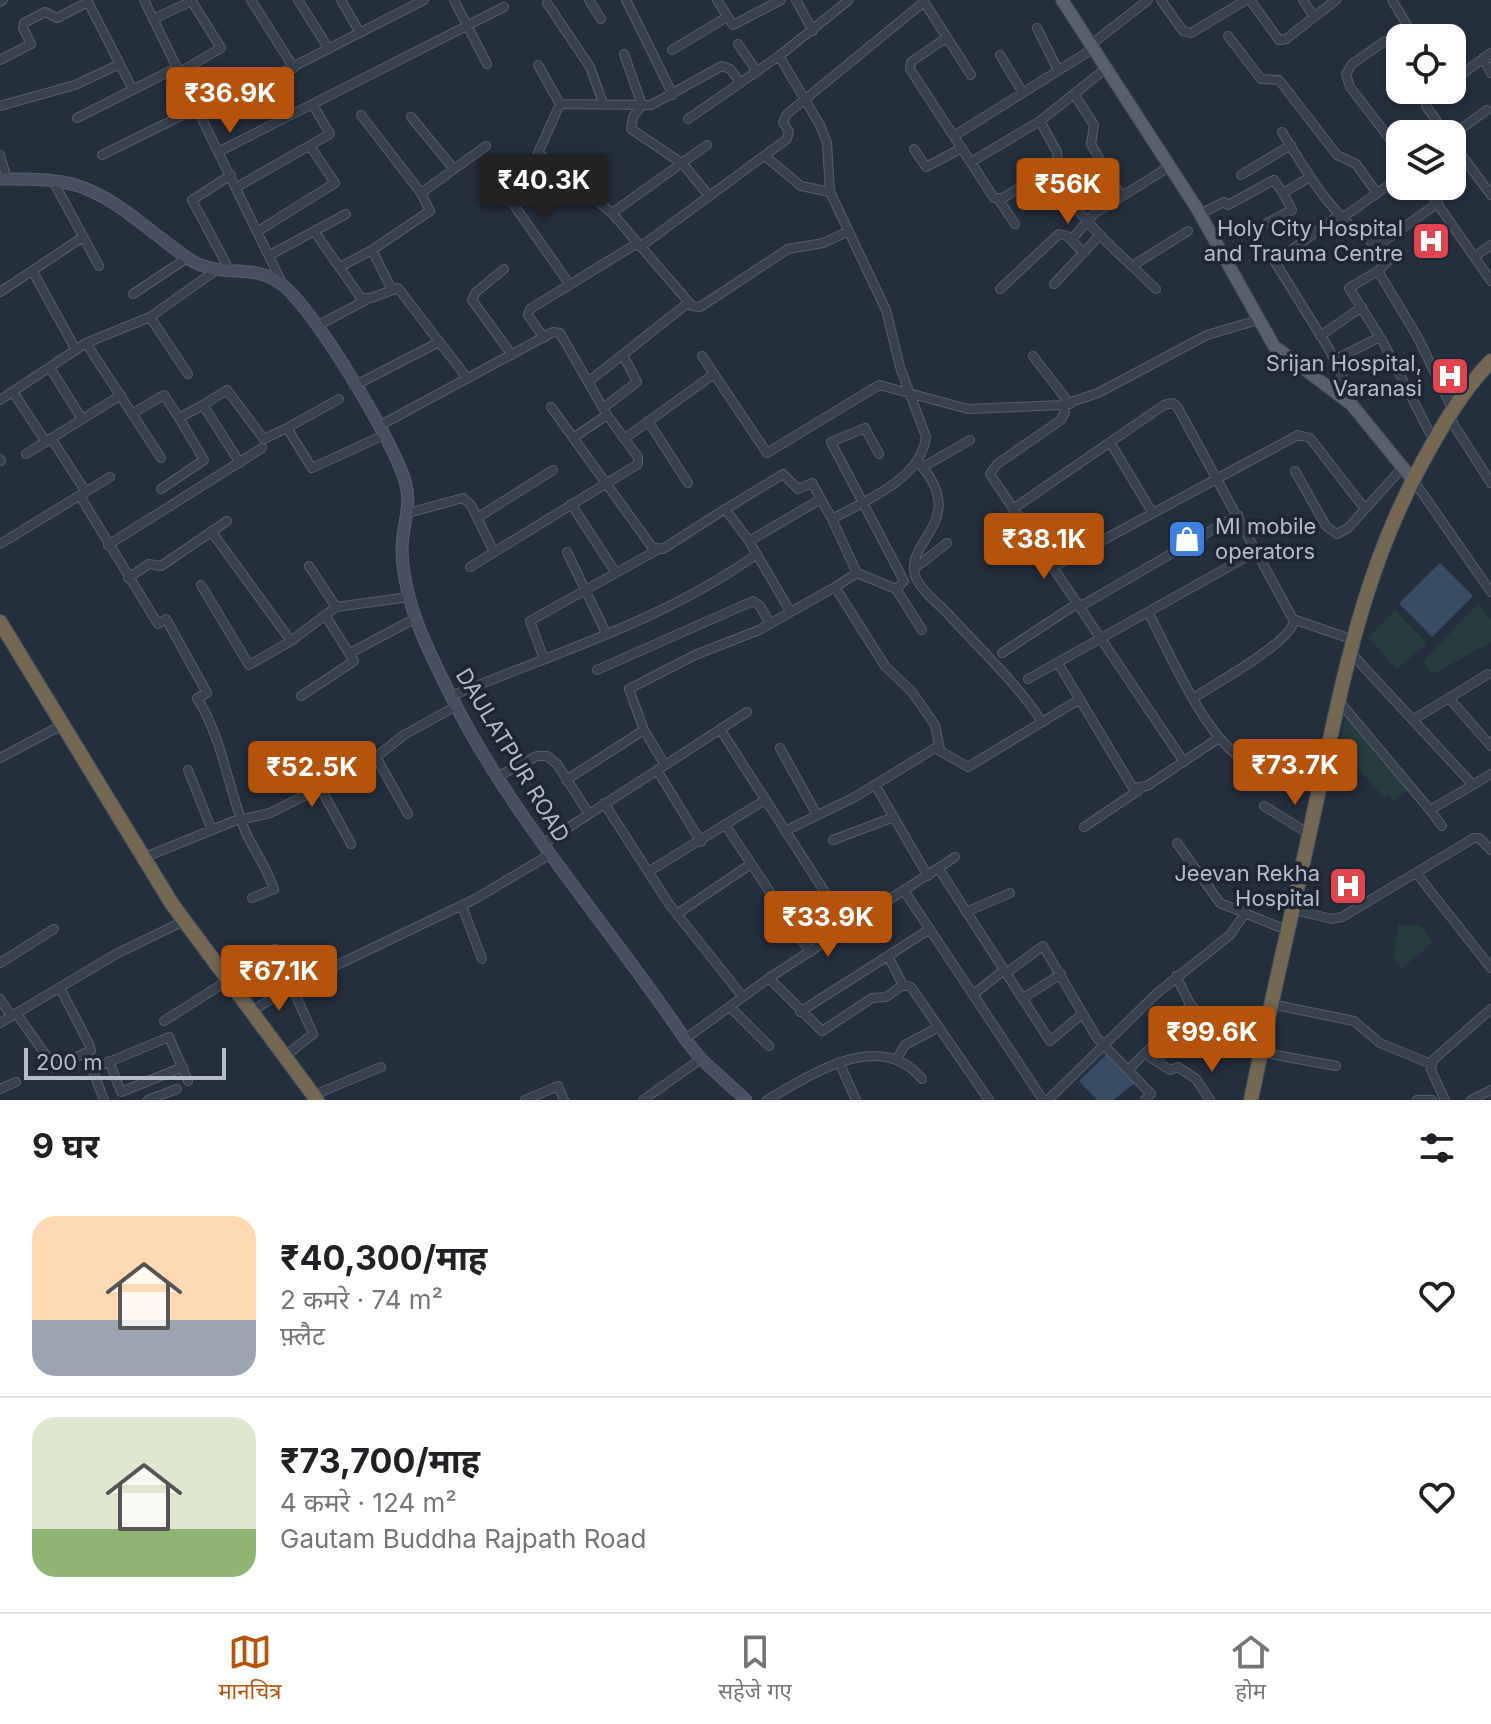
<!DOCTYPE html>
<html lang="hi">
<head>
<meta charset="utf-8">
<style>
	body { margin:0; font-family:Inter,"Noto Sans Devanagari",sans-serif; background:#f2f2f2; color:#202124; height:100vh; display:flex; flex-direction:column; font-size:30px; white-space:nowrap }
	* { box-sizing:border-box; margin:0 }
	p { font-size:26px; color:#757577 }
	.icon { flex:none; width:44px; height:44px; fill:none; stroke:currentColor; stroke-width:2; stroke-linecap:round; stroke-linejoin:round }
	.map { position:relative; height:1100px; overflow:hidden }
	.sheet { display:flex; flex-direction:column; background:#fff; flex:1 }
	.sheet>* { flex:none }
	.fabs { position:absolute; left:1386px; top:24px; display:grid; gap:16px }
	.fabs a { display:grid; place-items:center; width:80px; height:80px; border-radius:16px; background:#fff; box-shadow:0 2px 6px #0004; font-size:40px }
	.scale { position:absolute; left:24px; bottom:20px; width:202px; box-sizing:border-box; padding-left:8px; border:4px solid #b4bcc9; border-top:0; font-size:22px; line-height:28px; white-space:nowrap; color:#b4bcc9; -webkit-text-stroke:6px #1d2633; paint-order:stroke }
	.price { position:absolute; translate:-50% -68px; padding:0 18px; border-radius:8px; background:#b45309; color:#fff; font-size:26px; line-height:52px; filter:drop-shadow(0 2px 4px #0008) }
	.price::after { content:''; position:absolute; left:50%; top:48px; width:24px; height:18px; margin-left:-12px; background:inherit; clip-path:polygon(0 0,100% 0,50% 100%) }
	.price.on { background:#222; color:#fff }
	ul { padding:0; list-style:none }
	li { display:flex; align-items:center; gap:24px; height:200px; padding:0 32px }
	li+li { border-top:2px solid #e0e0e0 }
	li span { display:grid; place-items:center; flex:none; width:224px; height:160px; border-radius:24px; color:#555 }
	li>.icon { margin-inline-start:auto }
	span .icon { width:96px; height:96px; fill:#fffc; stroke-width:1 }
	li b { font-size:34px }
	h2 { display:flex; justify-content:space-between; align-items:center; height:96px; padding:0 32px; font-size:34px }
	.tab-bar { display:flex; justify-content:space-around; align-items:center; height:112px; border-top:2px solid #e0e0e0; background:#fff; font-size:22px; color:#757577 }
	.tab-bar a { display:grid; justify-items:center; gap:4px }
	.tab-bar .on { color:#b45309 }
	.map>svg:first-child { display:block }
	.green { fill:#263c3f }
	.water { fill:#394c67 }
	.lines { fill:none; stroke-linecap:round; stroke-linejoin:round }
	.street-casing { stroke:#565f6c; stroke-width:10 }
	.secondary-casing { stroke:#565f6c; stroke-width:13 }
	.primary-casing { stroke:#414a57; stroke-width:14 }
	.highway-casing { stroke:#434c59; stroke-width:16 }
	.street { stroke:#38414e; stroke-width:8 }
	.secondary { stroke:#465061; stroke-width:11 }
	.primary { stroke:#56606e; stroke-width:12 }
	.highway { stroke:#746855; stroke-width:14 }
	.labels { text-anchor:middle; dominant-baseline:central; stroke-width:7; stroke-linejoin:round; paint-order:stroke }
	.poi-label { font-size:22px; fill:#b4bcc9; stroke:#1d2633; text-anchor:end }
	.street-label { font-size:22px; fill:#b4bcc9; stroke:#1d2633 }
</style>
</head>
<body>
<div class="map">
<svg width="1491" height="1100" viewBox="0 0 1491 1100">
	<rect width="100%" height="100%" fill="#242f3e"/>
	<!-- green -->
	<path class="green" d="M1478 604 1491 619V642L1433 674 1423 661Z
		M1395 610 1427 643 1397 669 1368 638Z
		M1346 717 1408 789 1394 801 1389 795 1385 799 1339 747Z
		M1398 925H1420L1433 942 1402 968 1394 960Z"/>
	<!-- water -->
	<path class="water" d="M1440 563 1473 596 1432 637 1399 603Z
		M1107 1054 1136 1082 1113 1100H1097L1079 1081Z"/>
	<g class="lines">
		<!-- street casing -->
		<g class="street-casing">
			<path id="street" d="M87 0 133 90
				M144 0 282 283
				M251 0 294 68
				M298 0 329 49
				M341 0 360 33
				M454 0 487 64
				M589 0 601 19
				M626 0 673 95
				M717 0 733 25 781 0
				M796 0 813 31
				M923 0 971 75
				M1161 0 1183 31 1191 33 1246 0
				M1250 0 1279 40 1286 39 1314 17
				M1303 0 1314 17 1336 0
				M1392 0 1415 38
				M0 2 3 0
				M547 3 590 67 603 103
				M153 19 192 1
				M1037 28 1058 70
				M1228 36 1261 79 1279 80 1337 155 1356 164 1377 193
				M946 38 911 62 910 69 994 198H1003L1050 169
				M1385 41 1352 64 1346 74 1350 87 1400 152
				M738 44 756 70
				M1089 46 1148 0
				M672 50 727 17
				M624 54 642 105 633 117 631 129 683 164 709 196
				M1000 55 1023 93
				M779 56 820 125 827 143 830 192 886 310 900 367 926 437C921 479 865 501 832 519L857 573 835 587
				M1483 58 1491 73
				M0 60 31 44 23 28 24 23 45 12 57 18 88 2
				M538 65 560 104 538 153 612 213 692 306 700 307 788 249 823 243 847 232
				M180 72 221 48 191 0
				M1452 81 1491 53
				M1439 90 1429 97 1426 106 1446 134
				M1074 94 1094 125 1091 144 1121 196
				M560 104 651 105 722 66 730 69 740 82
				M0 106 75 85 120 64
				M202 113 424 0
				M411 117 454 169
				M77 118 178 67
				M688 119 779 56 849 0
				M1040 121 1104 70
				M1282 132C1308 174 1331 216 1373 243L1384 241 1438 203
				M1452 135 1487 110
				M954 136 1091 50
				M1452 142 1491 195
				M914 149 926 167 962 148
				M220 151 504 7
				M0 155 7 179
				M102 155 199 107
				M765 156 801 186 830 192
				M971 162 1040 121 1057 152 1058 160 1050 169C1071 207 1099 236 1132 266L1188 231
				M493 175 570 285
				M1241 175 1291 145
				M53 181 99 266
				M1425 186 1491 281
				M237 187 330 134 313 105
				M421 193 486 146
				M999 200 1015 224
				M612 213 707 145
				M1200 214 1224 202 1228 205 1274 180 1283 193 1310 177
				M1339 215 1275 262 1329 349 1344 380 1339 393
				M1342 218 1400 177
				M1267 223 1292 210 1283 193
				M258 231 335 183 310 146
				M314 231 361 298H371L398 288 467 378
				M1071 240 1095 213 1169 167
				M1380 243 1391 258 1378 271 1349 288 1383 342 1434 441
				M640 247 787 139 789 132 783 122 787 114 924 2
				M372 250 391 288
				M270 255 346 214
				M1474 257 1491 245
				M1132 266 1156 289
				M340 267 372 250 430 211 421 193 361 115
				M504 269 476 292 472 300 512 355
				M230 271 192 200 231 175
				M1378 271 1417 336 1453 410
				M33 272 76 350
				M1054 284 1099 236
				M1000 289 1059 234 1067 236 1084 253
				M0 292 83 237
				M133 294 187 258
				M150 317 188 374
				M317 326 366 300
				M1320 336 1362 307
				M544 338 528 315 530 309 636 244
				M86 343 161 458
				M702 356 767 453 879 385 968 409 1062 405 1098 393 1207 335 1258 320
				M1033 356 1070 404
				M1334 360 1380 337
				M50 368 82 419
				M588 382 688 303
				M354 386 439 342
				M13 392 46 442
				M0 400 86 343 150 317 215 271
				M203 405 227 390 264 439 287 428 312 468 384 435
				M1062 405 1065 412 1061 420 997 464 990 474 1184 762
				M551 407 652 547 663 549 725 509 749 541 790 611
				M603 408 637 382 623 355
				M133 413 164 395 179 418 203 405 240 463
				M648 421 688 483
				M1452 422 1491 483
				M379 426 553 332 560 333 607 415 638 457V464L470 567
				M287 428 339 399
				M51 438 86 492
				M573 438 607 415
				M624 439 714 374
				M1110 442 1152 512
				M26 454 121 395
				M879 454 865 428 831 442 904 581 896 589
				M0 459 1 461
				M917 461C973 521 901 541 916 578 923 593 938 603 949 615 980 649 1017 683 1042 722
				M923 467 970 440
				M1295 471 1326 526 1337 534 1348 528 1403 467
				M1416 484 1491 592
				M161 489 204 460 179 418
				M80 496 158 624 166 619 207 693 197 698C223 739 228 789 246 833 255 852 267 868 274 889L252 898
				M571 504 616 573
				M1013 509 1164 405 1173 403 1178 408 1294 621C1291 642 1215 684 1195 697
				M724 510 783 474 798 489 812 483 832 519
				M408 513 463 498 471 505 494 552
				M477 518 553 470
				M211 531 291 641
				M749 541 821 499
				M0 544 110 477
				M108 545 262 448
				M567 552 606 633
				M309 566 336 607
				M1053 567 1298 435 1310 438 1365 509
				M915 568 947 543
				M857 573 896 589 922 630
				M128 578 149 564 161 566 227 521
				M201 585 249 665 291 641 336 607 409 597
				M1081 606 1238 515
				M1149 614C1173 658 1208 749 1257 767 1278 774 1302 777 1324 781
				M1293 619 1351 639
				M1349 651 1473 785 1491 774
				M350 653 416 618
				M1002 653 1078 603
				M544 659 530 621 657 550
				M1058 663 1133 788 1147 786 1219 738
				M597 670 753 601 760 606 770 624
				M1488 674 1449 698 1491 746
				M1028 679 1257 551
				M301 696 354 661 325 615
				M451 696C555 653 665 620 757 554
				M1343 706 1430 810 1473 785
				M1414 719 1449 698
				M720 729 848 928
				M780 748 817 815
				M376 757 408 814
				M0 758 62 725
				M665 765 644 730 629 689 695 655 759 630 835 587 885 666 912 692 935 725 940 749
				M188 770 212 830
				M657 770 701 842
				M499 776 537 756H547L557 764 589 814
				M566 780 644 730
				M875 785 928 876
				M320 787 351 844
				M604 803 669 904 743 997
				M1264 806 1309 834
				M1430 810 1442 826
				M726 826 810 952
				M1084 827 1139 790
				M785 831 855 797 935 748 968 767 1080 699
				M833 840 894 817
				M1177 843 1220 903 1289 931
				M543 844 747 712
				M143 858 234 821 270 813 366 765 404 735 456 706
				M939 869 1050 1041 1081 1015
				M648 872 765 800
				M1417 874 1491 968
				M905 892 1043 1100
				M462 906 482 959
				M1294 910 1332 919 1342 917 1474 838H1479L1491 850
				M966 912 1010 893
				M677 914 751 864
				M275 949 313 1034 284 1057
				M889 958 903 985
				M0 963 54 929
				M1006 973 1043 946 1097 1038 1151 1094 1145 1100
				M769 978 822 1031 872 998 886 997 903 985 911 987 989 1100
				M974 994 1004 970
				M1023 998 1061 974
				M0 999 11 1016
				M1271 1004 1354 1021 1380 1043 1431 1064
				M730 1007 769 1046
				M250 1012 291 987 475 899 549 855
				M800 1012 930 929
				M16 1013 55 1068 91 1050 89 1044 60 988
				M164 1021 227 981
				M0 1023 116 954 184 921
				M685 1039 769 978 955 857
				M1260 1052 1336 1066
				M1145 1054 1158 1057 1201 1024V1017L1189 1002
				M87 1055 104 1100
				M1151 1058 1170 1070 1178 1067 1196 1079 1210 1100
				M896 1060 905 1045 937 1028
				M109 1061 121 1092 183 1067
				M839 1062 856 1100
				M92 1069 169 1037 188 1081
				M1129 1069 1188 1011 1189 1002 1176 976
				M0 1089 16 1082
				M314 1095 381 1067
				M148 1100 177 1089
				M525 1100 558 1086 564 1100
				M643 1100 701 1059
				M767 1100C812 1074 880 1028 922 1079
				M1048 1100 1156 994 1230 935 1244 915
				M1417 1100H1432
				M1445 1100 1431 1070 1433 1060 1491 1009
				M1471 1100 1491 1090"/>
		</g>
		<!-- secondary casing -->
		<g class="secondary-casing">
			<path id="secondary" d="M0 179C29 179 63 178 89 190 126 206 156 237 189 259 222 280 251 262 280 283 312 305 394 442 405 481 413 506 401 527 402 552 404 603 428 650 450 694 512 819 608 924 685 1039L701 1059 746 1100"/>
		</g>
		<!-- primary casing -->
		<g class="primary-casing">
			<path id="primary" d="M1062 0 1196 207 1274 346 1352 405 1413 480"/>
		</g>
		<!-- highway casing -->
		<g class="highway-casing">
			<path id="highway" d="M0 622 172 904 317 1100
				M1251 1100C1271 1000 1295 902 1316 803 1344 678 1361 575 1423 461 1442 426 1463 390 1491 361"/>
		</g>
		<!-- street -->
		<use href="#street" class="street"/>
		<!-- secondary -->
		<use href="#secondary" class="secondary"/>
		<!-- primary -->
		<use href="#primary" class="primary"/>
		<!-- highway -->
		<use href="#highway" class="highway"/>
	</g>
	<!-- icons -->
	<defs>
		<g id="hospital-square" transform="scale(2)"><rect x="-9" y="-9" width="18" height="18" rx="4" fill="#e0444e" stroke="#1d2633"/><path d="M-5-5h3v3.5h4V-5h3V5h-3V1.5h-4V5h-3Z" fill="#fff"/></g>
		<g id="shop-square" transform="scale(2)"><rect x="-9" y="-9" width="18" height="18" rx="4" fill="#3f7fe0" stroke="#1d2633"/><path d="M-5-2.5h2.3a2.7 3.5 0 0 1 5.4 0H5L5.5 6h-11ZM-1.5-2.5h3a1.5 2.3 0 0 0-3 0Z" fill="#fff"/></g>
	</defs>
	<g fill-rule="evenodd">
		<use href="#hospital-square" x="1431" y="241"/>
		<use href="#hospital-square" x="1450" y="376"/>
		<use href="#shop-square" x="1187" y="539"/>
		<use href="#hospital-square" x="1348" y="886"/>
	</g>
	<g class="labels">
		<!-- poi labels -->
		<g class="poi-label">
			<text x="1403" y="228">Holy City Hospital<tspan x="1403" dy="25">and Trauma Centre</tspan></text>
			<text x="1422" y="363">Srijan Hospital,<tspan x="1422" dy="25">Varanasi</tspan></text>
			<text x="1215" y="526" text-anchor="start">MI mobile<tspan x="1215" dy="25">operators</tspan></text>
			<text x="1320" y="873">Jeevan Rekha<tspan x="1320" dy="25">Hospital</tspan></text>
		</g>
		<!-- street labels -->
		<g class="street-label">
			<text transform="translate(513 755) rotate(59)">DAULATPUR ROAD</text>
		</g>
	</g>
</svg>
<div class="fabs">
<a><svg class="icon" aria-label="locate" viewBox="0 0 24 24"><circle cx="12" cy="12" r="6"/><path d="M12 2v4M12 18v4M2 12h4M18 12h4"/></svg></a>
<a><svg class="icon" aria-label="layers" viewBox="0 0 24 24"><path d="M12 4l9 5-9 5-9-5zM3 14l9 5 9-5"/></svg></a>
</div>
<div class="scale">200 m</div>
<b class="price" style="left:230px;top:135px">₹36.9K</b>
<b class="price on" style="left:544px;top:222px">₹40.3K</b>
<b class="price" style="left:1068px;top:226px">₹56K</b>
<b class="price" style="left:1044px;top:581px">₹38.1K</b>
<b class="price" style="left:1295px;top:807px">₹73.7K</b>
<b class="price" style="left:312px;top:809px">₹52.5K</b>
<b class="price" style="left:828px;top:959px">₹33.9K</b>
<b class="price" style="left:279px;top:1013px">₹67.1K</b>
<b class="price" style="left:1212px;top:1074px">₹99.6K</b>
</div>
<section class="sheet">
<h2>9 घर<svg class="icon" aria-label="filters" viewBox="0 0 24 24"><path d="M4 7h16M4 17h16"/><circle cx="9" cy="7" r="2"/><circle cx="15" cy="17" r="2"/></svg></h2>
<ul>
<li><span style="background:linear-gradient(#ffd9b3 65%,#9aa5b1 0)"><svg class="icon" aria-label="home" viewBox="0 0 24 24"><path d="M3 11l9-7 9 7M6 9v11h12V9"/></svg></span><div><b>₹40,300/माह</b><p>2 कमरे · 74 m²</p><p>फ़्लैट</p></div><svg class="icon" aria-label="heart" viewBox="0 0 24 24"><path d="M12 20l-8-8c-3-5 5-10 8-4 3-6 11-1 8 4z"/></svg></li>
<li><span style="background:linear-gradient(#dfe7d0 70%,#8fb573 0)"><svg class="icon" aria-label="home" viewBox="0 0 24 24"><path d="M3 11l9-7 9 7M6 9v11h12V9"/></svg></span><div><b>₹73,700/माह</b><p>4 कमरे · 124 m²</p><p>Gautam Buddha Rajpath Road</p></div><svg class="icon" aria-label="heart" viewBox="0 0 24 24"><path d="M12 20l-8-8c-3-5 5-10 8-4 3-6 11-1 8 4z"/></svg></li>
</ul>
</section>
<nav class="tab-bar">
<a class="on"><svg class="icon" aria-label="map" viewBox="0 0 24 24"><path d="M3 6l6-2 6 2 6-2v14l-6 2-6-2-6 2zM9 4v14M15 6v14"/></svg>मानचित्र</a>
<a><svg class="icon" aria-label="saved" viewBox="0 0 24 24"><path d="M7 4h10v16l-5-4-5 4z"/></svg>सहेजे गए</a>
<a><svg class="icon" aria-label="home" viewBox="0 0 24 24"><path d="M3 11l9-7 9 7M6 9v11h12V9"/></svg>होम</a>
</nav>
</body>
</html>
